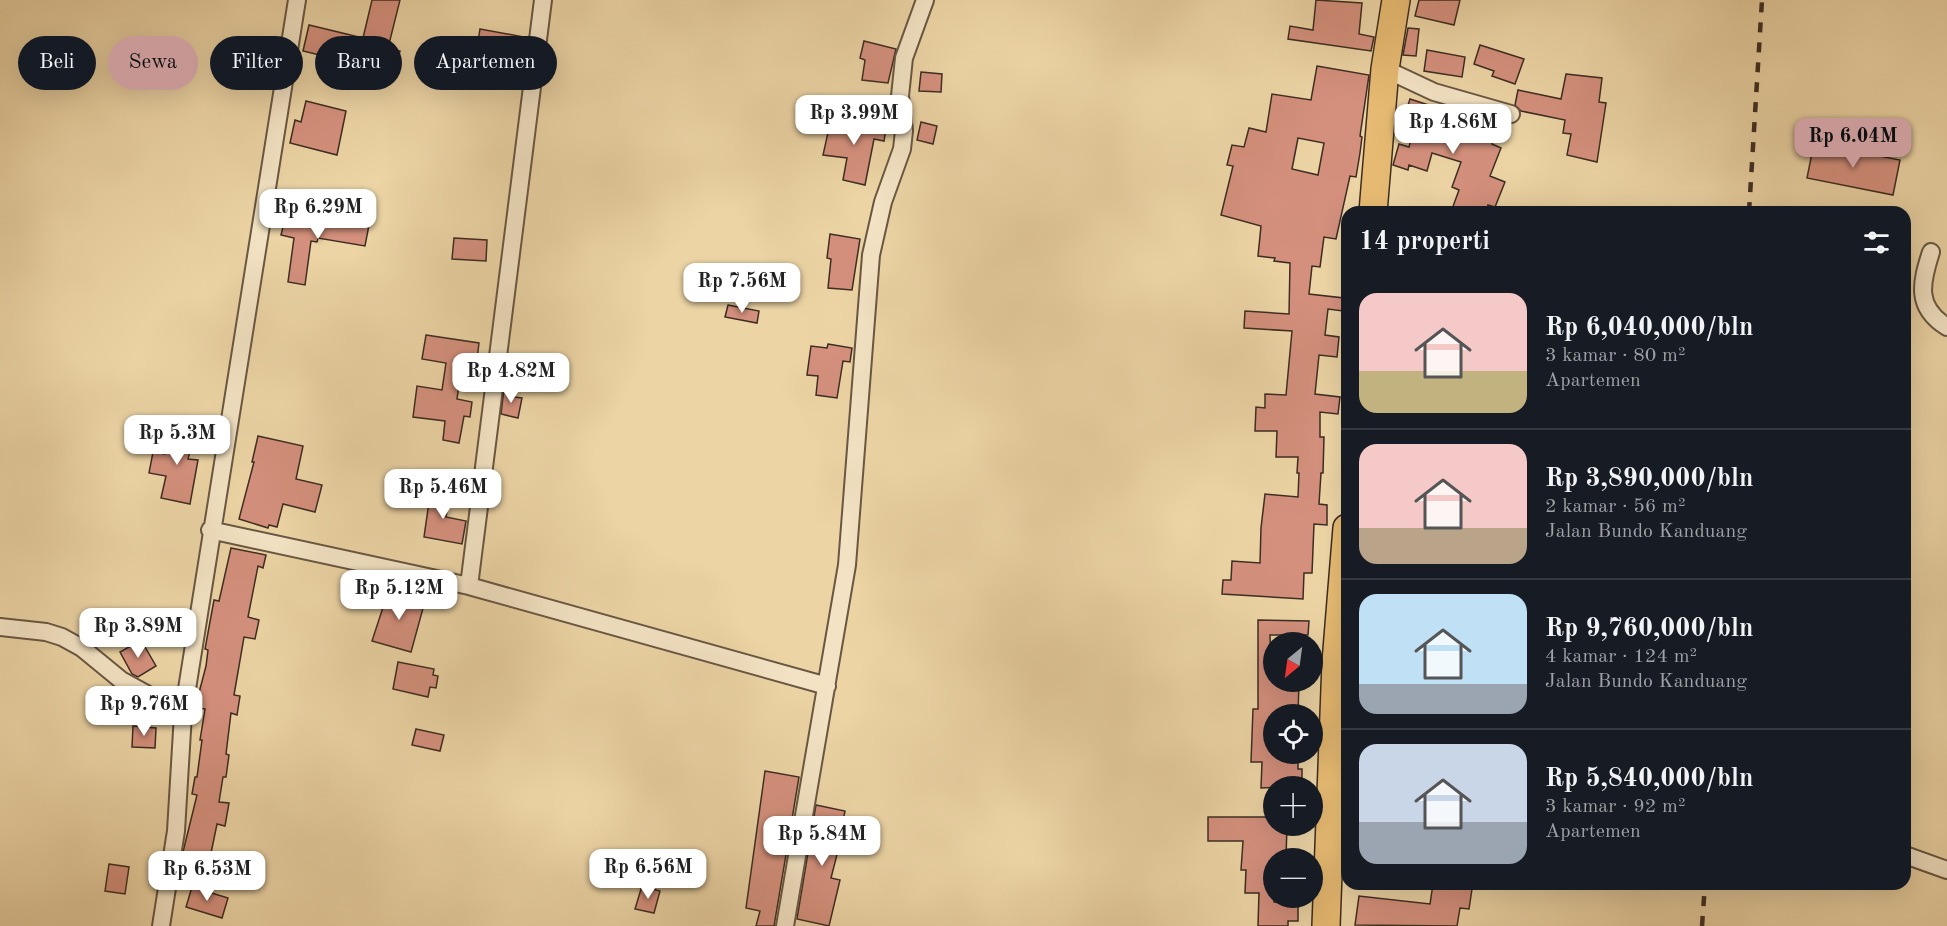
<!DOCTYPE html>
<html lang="id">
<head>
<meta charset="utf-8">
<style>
	body { margin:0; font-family:"Old Standard TT",serif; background:#20242c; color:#f1f3f6; height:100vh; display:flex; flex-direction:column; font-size:22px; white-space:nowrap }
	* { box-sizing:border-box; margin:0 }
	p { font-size:20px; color:#9ea1a6 }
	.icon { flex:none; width:33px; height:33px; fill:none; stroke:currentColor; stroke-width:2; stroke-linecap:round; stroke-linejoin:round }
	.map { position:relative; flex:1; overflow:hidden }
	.side { position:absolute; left:1341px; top:206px; width:570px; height:684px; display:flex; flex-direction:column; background:#171b24; border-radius:18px; box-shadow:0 6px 24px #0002 }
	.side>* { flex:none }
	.guide { position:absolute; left:18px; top:36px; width:570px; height:54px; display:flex; gap:12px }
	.needle { width:39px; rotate:209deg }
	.fabs { position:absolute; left:1263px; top:632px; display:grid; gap:12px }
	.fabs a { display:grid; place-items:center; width:60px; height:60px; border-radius:50%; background:#171b24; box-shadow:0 6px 24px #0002; font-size:30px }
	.price { position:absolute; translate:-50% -51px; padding:0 14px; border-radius:12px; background:#fff; color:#222; font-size:20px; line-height:39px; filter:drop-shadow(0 2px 3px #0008) }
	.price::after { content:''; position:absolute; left:50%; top:36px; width:18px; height:14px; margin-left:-9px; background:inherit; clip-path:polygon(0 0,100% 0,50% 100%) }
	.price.on { background:#c59692; color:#111 }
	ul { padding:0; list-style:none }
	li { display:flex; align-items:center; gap:18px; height:150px; padding:0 18px }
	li+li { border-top:2px solid #363941 }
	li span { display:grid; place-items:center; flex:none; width:168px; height:120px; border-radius:18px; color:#555 }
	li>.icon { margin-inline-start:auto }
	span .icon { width:72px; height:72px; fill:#fffc; stroke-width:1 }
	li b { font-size:26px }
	h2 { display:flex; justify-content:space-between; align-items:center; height:72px; padding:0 18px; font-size:26px }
	.chip { padding:0 21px; border-radius:27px; background:#171b24; box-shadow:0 6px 24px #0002; font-size:21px; line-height:54px }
	.chip.on { background:#c59692; color:#111 }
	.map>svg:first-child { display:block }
	.building { fill:#d4907d; stroke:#3d2d22; stroke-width:1.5; fill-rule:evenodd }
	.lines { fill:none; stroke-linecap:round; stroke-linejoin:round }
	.minor-casing { stroke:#695743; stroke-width:20 }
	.primary-casing { stroke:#3d2d22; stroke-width:30 }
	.minor { stroke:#f3e3c4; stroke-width:16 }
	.primary { stroke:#e6ba72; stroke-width:27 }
	.rail { stroke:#3d2d22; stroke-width:4.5; stroke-dasharray:10 10; stroke-linecap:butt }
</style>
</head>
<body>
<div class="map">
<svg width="1947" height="926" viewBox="0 0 1947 926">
	<rect width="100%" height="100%" fill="#ecd4a5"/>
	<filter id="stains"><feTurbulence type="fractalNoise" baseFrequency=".00333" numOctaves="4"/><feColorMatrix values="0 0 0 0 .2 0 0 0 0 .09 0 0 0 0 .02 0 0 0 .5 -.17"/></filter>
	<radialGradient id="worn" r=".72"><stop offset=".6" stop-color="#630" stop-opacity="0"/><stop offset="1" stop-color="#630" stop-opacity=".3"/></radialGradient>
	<!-- building -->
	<path class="building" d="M372 0H400L388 48 400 51 394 73 303 51 309 25 363 38Z
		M1316 0 1362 3 1359 34 1374 37 1371 51 1288 39 1290 26 1313 30Z
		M1419 0H1460L1454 25 1415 16Z
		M1408 28 1419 29 1416 56 1403 55Z
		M480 29 524 37 522 47 526 48 524 63 476 55Z
		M864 41 896 49 888 83 862 80 865 60 860 58Z
		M1480 45 1524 59 1515 84 1492 76 1494 71 1474 64Z
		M1427 50 1465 57 1462 77 1424 71Z
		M467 56 481 57 479 75 464 73Z
		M1317 66 1369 75 1360 136 1362 137 1360 153 1356 177 1350 176 1336 239 1324 237 1320 267 1312 266 1309 294 1344 298 1343 311 1328 309 1325 335 1339 337 1337 357 1319 355 1315 394 1340 397 1338 414 1320 412V437H1324L1323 473H1321L1319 504 1327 505V525L1314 524 1312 573H1304L1303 599 1222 594 1223 580H1231L1232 561 1260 563 1261 528 1265 494 1298 497 1299 473H1297L1298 457H1276L1277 431H1255L1256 407 1265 408V394L1286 395 1292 331 1244 328 1245 311 1289 314 1290 263 1274 261 1275 258 1258 256 1261 226 1221 215 1233 166 1227 165 1232 145 1244 147 1249 128 1266 132 1272 94 1311 100ZM1298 138 1324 143 1318 175 1292 169Z
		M921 72 942 74 941 92 919 91Z
		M1566 74 1602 78 1599 102 1606 103 1597 162 1567 155 1571 134 1563 133 1565 120 1521 111 1515 105 1518 90 1561 99Z
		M1410 99 1444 110 1445 106 1462 111 1458 126 1493 141 1492 144 1501 148 1490 176 1505 182 1495 207 1488 205 1486 212H1451L1459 190 1452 187 1461 162 1432 153 1427 171 1409 165 1408 170 1393 165 1399 144 1409 147 1415 124 1403 121Z
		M306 101 346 111 337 155 290 143 295 120 301 122Z
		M831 119 862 127 863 119 887 122 884 141 874 139 865 185 843 180 847 158 823 155Z
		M921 122 937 126 933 144 917 140Z
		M1814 143 1900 160 1893 195 1807 178Z
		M286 215 329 224 330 218 369 225 365 246 318 238 317 242 311 241 305 285 288 282 294 238 281 235Z
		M830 234 860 239 852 290 828 288 831 259 827 258Z
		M454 238 487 240 486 261 452 259Z
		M728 305 759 311 757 323 725 317Z
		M426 335 479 343 476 367 462 365 457 399 472 402 470 417 464 416 459 443 443 440 445 421 413 417 417 386 442 390 446 363 422 359Z
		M828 344 852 348 850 362 843 361 837 398 816 395 818 376 807 375 811 346 827 348Z
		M504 389 516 391 514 397 522 398 518 418 501 414Z
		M172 425 195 431 188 459 198 460 190 504 161 498 166 476 149 473 153 452 165 454Z
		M258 436 303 446 296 479 322 485 315 512 283 504 277 527 269 525 268 528 239 519 254 462H252Z
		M431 488 450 492 446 517 466 521 462 544 424 537Z
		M231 548 266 555 263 568 258 566 248 617 259 620 255 639 244 637 234 695 240 696 237 715 231 713 226 754 229 755 226 777H223L219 802 229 803 225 826 217 824 210 858 183 852 197 795 192 794 195 777H197L202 740H200L205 709 195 708 206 666 208 650 205 649 214 600 219 601Z
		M389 589 425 601 411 652 372 641Z
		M1258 620 1309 621 1308 635H1270L1271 673H1274V681H1299L1298 714H1274V753H1298V769H1302V786L1261 788 1262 762H1251L1253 709H1258Z
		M141 640 156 666 138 677 132 674 120 652Z
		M398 662 434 669 433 675 438 676 436 688 430 687 428 697 393 689Z
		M133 726 156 728 155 748 132 747Z
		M416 729 444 735 440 751 412 745Z
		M765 771 799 777 774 926H756L760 911 746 908Z
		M816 805 845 811 841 831H843L831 878 840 880 829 926 797 919Z
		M1208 817H1274V825H1287L1286 858H1274V902L1298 903V921H1288V926H1258L1259 893H1245L1246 870H1241L1243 841H1208Z
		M109 864 129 867 125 894 105 891Z
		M1433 884 1472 889 1469 909 1460 908 1457 926 1355 925 1359 896 1430 904Z
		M642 886 660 891 654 913 635 909Z
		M192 887 228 898 222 918 186 907Z"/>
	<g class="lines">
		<!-- minor casing -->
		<g class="minor-casing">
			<path id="minor" d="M1385 69 1434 92 1511 114
				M1931 252C1921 283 1915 307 1947 327
				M210 530 469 586 827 686
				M469 586 543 0
				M0 627 46 632 62 637 82 648 121 680 183 714
				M1905 855 1947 870
				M161 926 176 831 183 714 297 0
				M785 926 847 565 871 255 883 202 902 149 904 131 900 96 904 58 925 0"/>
		</g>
		<!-- primary casing -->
		<g class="primary-casing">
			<path id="primary" d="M1373 212 1385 69 1396 0
				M1326 926 1336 662 1347 528"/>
		</g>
		<!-- minor -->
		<use href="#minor" class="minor"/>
		<!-- primary -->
		<use href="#primary" class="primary"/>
		<!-- rail -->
		<path class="rail" d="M1749 212 1762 0
			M1702 926 1705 884"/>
	</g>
	<rect width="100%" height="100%" filter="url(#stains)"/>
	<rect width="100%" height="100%" fill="url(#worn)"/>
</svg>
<div class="fabs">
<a><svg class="needle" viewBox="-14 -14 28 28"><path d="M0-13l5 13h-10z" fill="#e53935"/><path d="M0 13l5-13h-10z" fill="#9ea1a6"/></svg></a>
<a><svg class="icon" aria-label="locate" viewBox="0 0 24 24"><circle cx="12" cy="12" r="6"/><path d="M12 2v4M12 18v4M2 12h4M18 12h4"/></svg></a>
<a>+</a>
<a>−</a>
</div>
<b class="price" style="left:854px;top:146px">Rp 3.99M</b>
<b class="price" style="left:1453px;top:155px">Rp 4.86M</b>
<b class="price on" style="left:1853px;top:169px">Rp 6.04M</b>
<b class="price" style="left:318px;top:240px">Rp 6.29M</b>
<b class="price" style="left:742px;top:314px">Rp 7.56M</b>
<b class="price" style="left:511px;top:404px">Rp 4.82M</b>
<b class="price" style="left:177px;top:466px">Rp 5.3M</b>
<b class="price" style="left:443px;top:520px">Rp 5.46M</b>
<b class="price" style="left:399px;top:621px">Rp 5.12M</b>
<b class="price" style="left:138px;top:659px">Rp 3.89M</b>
<b class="price" style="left:144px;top:737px">Rp 9.76M</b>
<b class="price" style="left:822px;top:867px">Rp 5.84M</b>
<b class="price" style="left:648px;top:900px">Rp 6.56M</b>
<b class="price" style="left:207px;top:902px">Rp 6.53M</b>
<div class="guide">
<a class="chip">Beli</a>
<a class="chip on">Sewa</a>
<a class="chip">Filter</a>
<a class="chip">Baru</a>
<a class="chip">Apartemen</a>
</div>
<section class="side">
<h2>14 properti<svg class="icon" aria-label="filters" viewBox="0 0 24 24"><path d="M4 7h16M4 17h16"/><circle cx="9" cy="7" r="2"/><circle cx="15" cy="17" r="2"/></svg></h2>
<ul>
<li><span style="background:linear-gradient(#f6c9c9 65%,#c2b280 0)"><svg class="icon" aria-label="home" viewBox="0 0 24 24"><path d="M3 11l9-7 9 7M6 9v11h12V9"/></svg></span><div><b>Rp 6,040,000/bln</b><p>3 kamar · 80 m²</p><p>Apartemen</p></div></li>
<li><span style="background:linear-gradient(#f6c9c9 70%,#b9a48a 0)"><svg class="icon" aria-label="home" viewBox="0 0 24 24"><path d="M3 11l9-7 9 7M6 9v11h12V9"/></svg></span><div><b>Rp 3,890,000/bln</b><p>2 kamar · 56 m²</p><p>Jalan Bundo Kanduang</p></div></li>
<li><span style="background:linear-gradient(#bfe0f5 75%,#9aa5b1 0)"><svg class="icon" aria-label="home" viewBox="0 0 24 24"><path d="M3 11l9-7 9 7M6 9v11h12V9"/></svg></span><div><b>Rp 9,760,000/bln</b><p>4 kamar · 124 m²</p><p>Jalan Bundo Kanduang</p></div></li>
<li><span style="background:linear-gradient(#c9d6e8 65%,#9aa5b1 0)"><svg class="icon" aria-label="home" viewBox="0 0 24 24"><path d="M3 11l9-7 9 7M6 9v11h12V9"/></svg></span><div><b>Rp 5,840,000/bln</b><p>3 kamar · 92 m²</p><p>Apartemen</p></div></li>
</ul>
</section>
</div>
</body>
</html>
